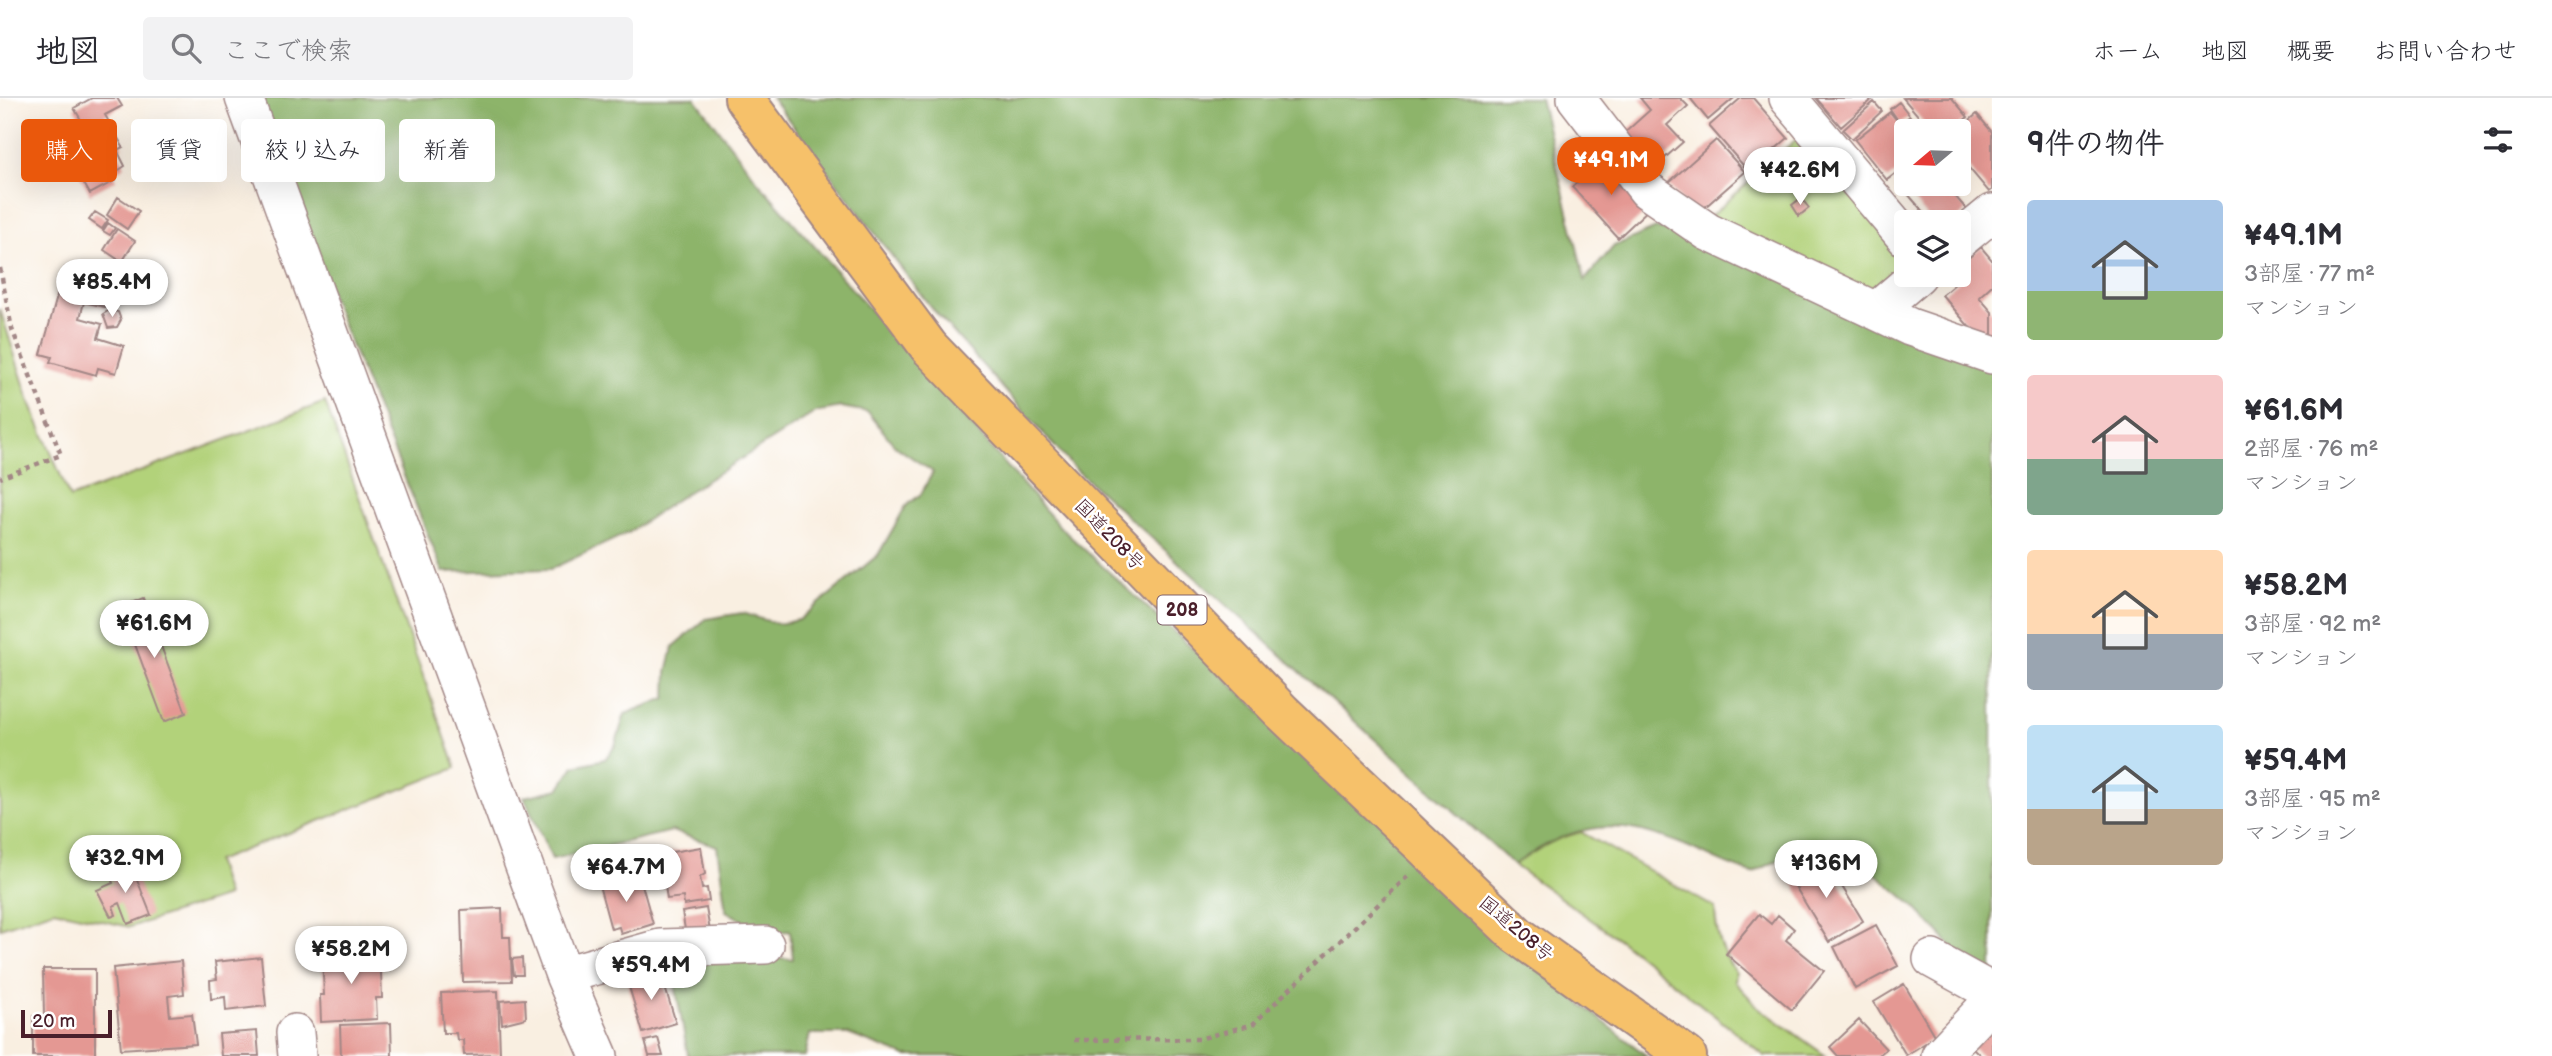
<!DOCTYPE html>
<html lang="ja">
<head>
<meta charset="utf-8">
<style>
	body { margin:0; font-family:"Balsamiq Sans","Klee One",sans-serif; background:#f2f2f3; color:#2b2b33; height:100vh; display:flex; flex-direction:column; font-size:26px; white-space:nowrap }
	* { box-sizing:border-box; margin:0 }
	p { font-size:23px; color:#7c7c81 }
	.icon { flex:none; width:38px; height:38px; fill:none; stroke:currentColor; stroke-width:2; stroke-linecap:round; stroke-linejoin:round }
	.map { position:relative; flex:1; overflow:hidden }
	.panel { display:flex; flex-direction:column; background:#fff; width:560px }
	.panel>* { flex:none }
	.guide { position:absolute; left:21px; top:21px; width:665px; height:63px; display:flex; gap:14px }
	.needle { width:46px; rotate:251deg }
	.tools { position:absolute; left:1894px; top:21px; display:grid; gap:14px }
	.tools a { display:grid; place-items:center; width:77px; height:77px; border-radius:7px; background:#fff; box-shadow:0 7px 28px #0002; font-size:35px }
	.scale { position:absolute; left:21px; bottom:18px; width:91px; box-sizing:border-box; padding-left:7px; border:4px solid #4a1f2b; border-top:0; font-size:19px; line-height:24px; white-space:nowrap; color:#4a1f2b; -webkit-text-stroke:5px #fff; paint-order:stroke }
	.price { position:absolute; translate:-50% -60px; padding:0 16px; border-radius:24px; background:#fff; color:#222; font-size:23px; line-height:46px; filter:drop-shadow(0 2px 4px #0008) }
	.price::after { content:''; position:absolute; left:50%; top:42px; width:21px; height:16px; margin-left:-10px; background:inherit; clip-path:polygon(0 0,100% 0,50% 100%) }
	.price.active { background:#ea580c; color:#fff }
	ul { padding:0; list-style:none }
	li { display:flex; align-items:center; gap:21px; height:175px; padding:0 35px }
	li span { display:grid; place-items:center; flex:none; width:196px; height:140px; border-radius:7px; color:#555 }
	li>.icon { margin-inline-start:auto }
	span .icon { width:84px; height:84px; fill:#fffc; stroke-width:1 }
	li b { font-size:30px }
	h2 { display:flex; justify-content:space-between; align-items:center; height:84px; padding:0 35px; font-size:30px }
	.pill { padding:0 24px; border-radius:7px; background:#fff; box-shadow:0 7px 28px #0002; font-size:24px; line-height:63px }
	.pill.active { background:#ea580c; color:#fff }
	header { display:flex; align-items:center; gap:42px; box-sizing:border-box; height:98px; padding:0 35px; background:#fff; border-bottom:2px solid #e1e1e2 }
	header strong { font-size:33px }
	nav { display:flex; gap:38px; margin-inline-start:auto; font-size:24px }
	.search { width:490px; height:63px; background:#f2f2f3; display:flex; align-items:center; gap:18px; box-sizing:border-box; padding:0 24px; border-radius:7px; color:#7c7c81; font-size:26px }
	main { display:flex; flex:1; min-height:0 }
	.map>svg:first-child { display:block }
	.green { fill:#b2d27a; stroke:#7e7852; stroke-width:2 }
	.forest { fill:#8db46a; stroke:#6c6a4a; stroke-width:2 }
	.building { fill:#e49893 }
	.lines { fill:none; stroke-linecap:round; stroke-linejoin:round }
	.minor-casing { stroke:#a28786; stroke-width:40 }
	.highway-casing { stroke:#a28786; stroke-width:42 }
	.path { stroke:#a28786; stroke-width:4.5; stroke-dasharray:5 5; stroke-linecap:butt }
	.minor { stroke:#fff; stroke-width:37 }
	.highway { stroke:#f6c16b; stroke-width:38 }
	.labels { text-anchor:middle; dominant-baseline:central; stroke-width:5; stroke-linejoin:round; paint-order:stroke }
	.shield { fill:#fff; stroke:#80626b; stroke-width:2 }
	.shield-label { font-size:18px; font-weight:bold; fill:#4a1f2b }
	.street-label { font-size:19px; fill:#4a1f2b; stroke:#fff }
</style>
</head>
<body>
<header>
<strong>地図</strong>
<div class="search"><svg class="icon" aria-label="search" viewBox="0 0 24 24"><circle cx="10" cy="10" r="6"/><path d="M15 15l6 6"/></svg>ここで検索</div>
<nav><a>ホーム</a><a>地図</a><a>概要</a><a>お問い合わせ</a></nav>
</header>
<main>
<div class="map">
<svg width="1992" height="958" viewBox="0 0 1992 958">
	<rect width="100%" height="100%" fill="#fff"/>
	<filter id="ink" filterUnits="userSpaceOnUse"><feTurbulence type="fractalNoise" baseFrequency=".0143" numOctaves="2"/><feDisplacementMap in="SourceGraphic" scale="14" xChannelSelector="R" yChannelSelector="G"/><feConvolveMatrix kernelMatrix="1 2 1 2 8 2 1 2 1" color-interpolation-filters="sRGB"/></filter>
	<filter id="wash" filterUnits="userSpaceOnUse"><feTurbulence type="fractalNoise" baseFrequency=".00686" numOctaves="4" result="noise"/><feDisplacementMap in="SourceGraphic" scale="28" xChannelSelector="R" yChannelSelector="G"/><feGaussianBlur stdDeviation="1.57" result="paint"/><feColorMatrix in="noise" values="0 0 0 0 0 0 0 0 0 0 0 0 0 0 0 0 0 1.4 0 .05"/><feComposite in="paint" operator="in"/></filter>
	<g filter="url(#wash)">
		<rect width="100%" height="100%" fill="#f9efe1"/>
		<!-- green -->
		<path class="green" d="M1810 29 1906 140V166L1875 199 1703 125Z
			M0 211 29 302 70 400 325 304 456 670 216 763 227 798 130 829 54 812 0 830Z
			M1581 734 1715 810C1716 836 1721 854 1736 875L1735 884 1758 909 1826 958H1765L1621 843 1514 767 1547 744Z"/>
		<!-- forest -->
		<path class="forest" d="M251 0H695L759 85 1061 430 1382 725 1508 848 1647 958H906L848 936H810L805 958H688L674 880 699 855 793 861 790 833 764 835 726 813 717 748 672 733 552 761 524 699 559 691 574 668 605 661 615 648 625 616 666 600 667 574 673 549 706 521 742 515 778 526 799 522 878 457 906 408 921 396 933 374 895 348 868 314 841 309 816 314 680 399 628 435 551 471 443 474Z
			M772 0H1540L1585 182 1614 148 1656 130 1693 140 1992 271V874L1957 854 1913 807 1842 747 1790 756 1753 775C1730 770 1710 758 1689 749 1617 719 1578 722 1514 767L1073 369 930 208Z"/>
		<g id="blocks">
			<!-- building -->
			<path class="building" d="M92 0H117L122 8 105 17 123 49 117 52 125 68 113 76 116 82 90 96 57 39 83 25 74 10Z
				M1640 0H1680L1688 8 1667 27 1683 44 1650 73 1620 39 1650 12Z
				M1690 0H1734L1708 22Z
				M1741 0H1753L1788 40 1749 74 1709 28Z
				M1816 0H1874L1841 29Z
				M1903 0H1952L1968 19 1951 33H1931Z
				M1874 4 1882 13 1852 41 1843 32Z
				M1899 4 1910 18 1900 25 1890 11Z
				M1890 14 1906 34V67L1887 82 1855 42Z
				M1977 16 1992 34V92L1989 94 1958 57V32Z
				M1716 42 1745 74 1696 117 1667 86Z
				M1605 58 1651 109 1618 140 1572 89Z
				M1917 86H1953L1948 90 1967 112 1953 124H1932L1907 95Z
				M118 99 139 113 127 131 107 117Z
				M1801 100 1809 110 1799 118 1792 107Z
				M95 114 108 122 102 131 89 122Z
				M108 125 115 130 110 137 103 133Z
				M117 131 135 143 122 164 104 152Z
				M1981 149 1992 162V187L1979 199 1992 214V237L1983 245 1942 197 1962 180 1958 169Z
				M65 170 86 177 85 181 110 188 105 209 84 204 80 220 102 226 98 240 124 248 116 275 98 270 96 277 50 264 52 259 41 256Z
				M110 212 118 214 121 222 117 229 108 230 103 216Z
				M143 500 186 615 164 624 121 509Z
				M701 749 705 776 700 779 702 791 707 790 709 803 684 807 683 799 667 801 660 756Z
				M1824 759 1863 823 1829 844 1790 780Z
				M131 766 151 817 128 826 120 805 113 808 116 817 111 819 97 792 113 785 109 775Z
				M639 776 653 826 621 836 619 829 611 831 599 787Z
				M502 810 503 839H510L512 883 463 884 461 812Z
				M706 810 710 833 686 837 682 814Z
				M1759 816 1771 826 1778 817 1794 831 1786 842 1824 873 1792 912 1726 856Z
				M1876 827 1898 868 1855 891 1834 849Z
				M380 853 382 900H376L377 921 321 924 320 897H324L322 856Z
				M261 859 266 908 226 913 225 899 211 901 210 882 217 881 215 864Z
				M522 860 523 877H514L512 861Z
				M181 863 184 896 168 898 170 918 192 916 196 946 121 951 113 870Z
				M43 871H95V958H33V918H44Z
				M660 873 676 925 643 935 627 882Z
				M1904 886 1935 939 1906 957 1874 904Z
				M498 893 500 956 464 957 463 942H457L456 935H443L441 895Z
				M525 901 526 920 502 926 500 903Z
				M1859 922 1886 951 1878 958H1838L1830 949Z
				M391 925 392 958H341L340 927Z
				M1992 927V958H1981L1971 948Z
				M257 933 259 958H221L219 936Z
				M658 940 663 958H649L645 943Z"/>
		</g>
	</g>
	<g filter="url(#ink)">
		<use href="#blocks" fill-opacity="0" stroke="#a28786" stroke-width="2"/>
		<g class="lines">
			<!-- minor casing -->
			<g class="minor-casing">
				<path id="minor" d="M244 0 564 877 599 958
					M1576 0 1647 92 1708 134 1910 229 1992 257
					M1788 0 1906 140
					M1958 143 1992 115
					M1876 213 1918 177
					M1932 861 1992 894
					M564 877 660 850 765 847
					M295 935 297 958
					M1940 958 1992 903"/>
			</g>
			<!-- highway casing -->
			<g class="highway-casing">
				<path id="highway" d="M744 0 929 249 1282 614 1517 837 1687 958"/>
			</g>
			<!-- path -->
			<path class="path" d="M0 170 12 231 61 357 0 380
				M1074 942 1199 941 1253 926 1408 778"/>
			<!-- minor -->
			<use href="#minor" class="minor"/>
			<!-- highway -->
			<use href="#highway" class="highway"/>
		</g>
	</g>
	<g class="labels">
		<!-- shield labels -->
		<rect class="shield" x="1157.5" y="497.5" width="49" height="29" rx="5"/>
		<g class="shield-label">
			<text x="1182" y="512">208</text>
		</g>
		<!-- street labels -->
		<g class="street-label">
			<text transform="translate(1109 437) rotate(46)">国道208号</text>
			<text transform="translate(1516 831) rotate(40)">国道208号</text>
		</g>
	</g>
</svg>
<div class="tools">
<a><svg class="needle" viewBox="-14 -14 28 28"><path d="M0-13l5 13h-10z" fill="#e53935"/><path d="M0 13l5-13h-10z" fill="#7c7c81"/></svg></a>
<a><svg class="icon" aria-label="layers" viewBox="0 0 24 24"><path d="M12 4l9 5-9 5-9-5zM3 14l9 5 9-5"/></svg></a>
</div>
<div class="scale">20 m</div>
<b class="price active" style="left:1611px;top:99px">¥49.1M</b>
<b class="price" style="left:1800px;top:109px">¥42.6M</b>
<b class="price" style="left:112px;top:221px">¥85.4M</b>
<b class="price" style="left:154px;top:562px">¥61.6M</b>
<b class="price" style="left:125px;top:797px">¥32.9M</b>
<b class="price" style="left:1826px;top:802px">¥136M</b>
<b class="price" style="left:626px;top:806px">¥64.7M</b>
<b class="price" style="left:351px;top:888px">¥58.2M</b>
<b class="price" style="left:651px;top:904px">¥59.4M</b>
<div class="guide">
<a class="pill active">購入</a>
<a class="pill">賃貸</a>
<a class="pill">絞り込み</a>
<a class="pill">新着</a>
</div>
</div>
<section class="panel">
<h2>9件の物件<svg class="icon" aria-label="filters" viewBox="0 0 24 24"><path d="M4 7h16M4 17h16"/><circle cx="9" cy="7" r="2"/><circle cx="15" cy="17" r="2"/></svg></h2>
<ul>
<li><span style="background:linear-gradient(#a9c7e8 65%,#8fb573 0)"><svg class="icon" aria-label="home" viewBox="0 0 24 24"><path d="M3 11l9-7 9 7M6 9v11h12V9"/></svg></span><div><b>¥49.1M</b><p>3部屋 · 77 m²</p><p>マンション</p></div></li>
<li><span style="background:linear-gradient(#f6c9c9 60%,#7fa58c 0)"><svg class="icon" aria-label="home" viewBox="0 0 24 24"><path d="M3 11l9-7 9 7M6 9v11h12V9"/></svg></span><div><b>¥61.6M</b><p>2部屋 · 76 m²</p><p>マンション</p></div></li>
<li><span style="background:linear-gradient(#ffd9b3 60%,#9aa5b1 0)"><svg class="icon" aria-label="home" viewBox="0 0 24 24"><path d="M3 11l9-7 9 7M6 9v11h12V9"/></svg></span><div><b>¥58.2M</b><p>3部屋 · 92 m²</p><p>マンション</p></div></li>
<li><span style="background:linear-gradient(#bfe0f5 60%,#b9a48a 0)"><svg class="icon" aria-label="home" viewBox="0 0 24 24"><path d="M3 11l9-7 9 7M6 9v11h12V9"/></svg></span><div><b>¥59.4M</b><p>3部屋 · 95 m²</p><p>マンション</p></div></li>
</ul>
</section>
</main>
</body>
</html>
